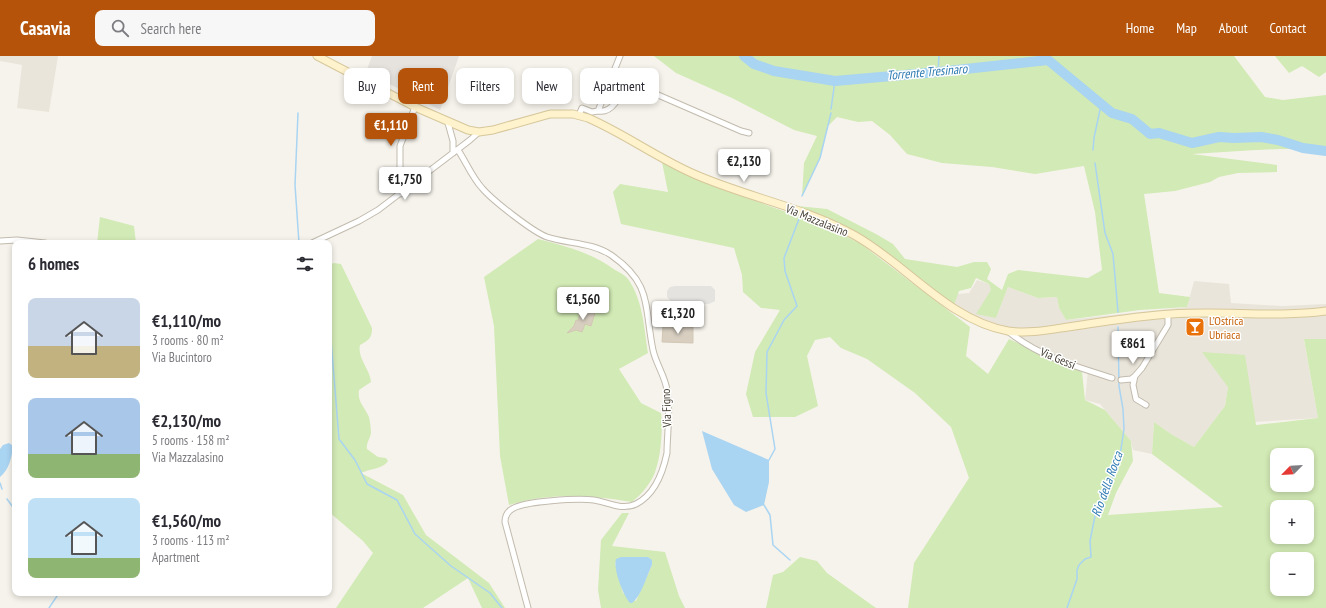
<!DOCTYPE html>
<html lang="en">
<head>
<meta charset="utf-8">
<style>
	body { margin:0; font-family:"PT Sans Narrow",sans-serif; background:#f7f7f7; color:#2b2b33; height:100vh; display:flex; flex-direction:column; font-size:15px; white-space:nowrap }
	* { box-sizing:border-box; margin:0 }
	p { font-size:13px; color:#7c7c81 }
	.icon { flex:none; width:22px; height:22px; fill:none; stroke:currentColor; stroke-width:2; stroke-linecap:round; stroke-linejoin:round }
	.map { position:relative; flex:1; overflow:hidden }
	.panel { position:absolute; left:12px; top:184px; width:320px; height:356px; display:flex; flex-direction:column; background:#fff; border-radius:8px; box-shadow:0 2px 6px #0003 }
	.panel>* { flex:none }
	.banner { position:absolute; left:344px; top:12px; width:380px; height:36px; display:flex; gap:8px }
	.needle { width:26px; rotate:246deg }
	.controls { position:absolute; left:1270px; top:392px; display:grid; gap:8px }
	.controls a { display:grid; place-items:center; width:44px; height:44px; border-radius:8px; background:#fff; box-shadow:0 2px 6px #0003; font-size:20px }
	.price { position:absolute; translate:-50% -34px; padding:0 9px; border-radius:4px; background:#fff; color:#222; font-size:13px; line-height:26px; filter:drop-shadow(0 1px 2px #0008) }
	.price::after { content:''; position:absolute; left:50%; top:24px; width:12px; height:9px; margin-left:-6px; background:inherit; clip-path:polygon(0 0,100% 0,50% 100%) }
	.price.on { background:#b45309; color:#fff }
	ul { padding:0; list-style:none }
	li { display:flex; align-items:center; gap:12px; height:100px; padding:0 16px }
	li span { display:grid; place-items:center; flex:none; width:112px; height:80px; border-radius:8px; color:#555 }
	li>.icon { margin-inline-start:auto }
	span .icon { width:48px; height:48px; fill:#fffc; stroke-width:1 }
	li b { font-size:17px }
	h2 { display:flex; justify-content:space-between; align-items:center; height:48px; padding:0 16px; font-size:17px }
	.tag { padding:0 14px; border-radius:8px; background:#fff; box-shadow:0 2px 6px #0003; font-size:14px; line-height:36px }
	.tag.on { background:#b45309; color:#fff }
	header { display:flex; align-items:center; gap:24px; box-sizing:border-box; height:56px; padding:0 20px; background:#b45309; color:#fff }
	header strong { font-size:19px }
	nav { display:flex; gap:22px; margin-inline-start:auto; font-size:14px }
	.search { width:280px; height:36px; background:#f7f7f7; display:flex; align-items:center; gap:10px; box-sizing:border-box; padding:0 14px; border-radius:8px; color:#7c7c81; font-size:15px }
	.map>svg:first-child { display:block }
	.residential { fill:#eae5da }
	.industrial { fill:#e6e2dd }
	.green { fill:#d2eab5; fill-rule:evenodd }
	.parking { fill:#e5e3e0 }
	.water { fill:#a9d4f2 }
	.lines { fill:none; stroke-linecap:round; stroke-linejoin:round }
	.stream { stroke:#a9d4f2; stroke-width:1.5 }
	.river { stroke:#a9d4f2; stroke-width:10 }
	.building { fill:#d8cfc1; stroke:#d3c7b4 }
	.street-casing { stroke:#c2bbae; stroke-width:7 }
	.secondary-casing { stroke:#d6c79b; stroke-width:9 }
	.street { stroke:#fff; stroke-width:5 }
	.secondary { stroke:#fff3cd; stroke-width:7 }
	.labels { text-anchor:middle; dominant-baseline:central; stroke-width:3; stroke-linejoin:round; paint-order:stroke }
	.street-label { font-size:12px; fill:#4b4439; stroke:#fff }
	.food-label { font-size:12px; fill:#c56008; stroke:#fff; text-anchor:start }
	.water-label { font-size:13px; font-style:italic; fill:#2e7ab2; stroke:#fff }
</style>
</head>
<body>
<header>
<strong>Casavia</strong>
<div class="search"><svg class="icon" aria-label="search" viewBox="0 0 24 24"><circle cx="10" cy="10" r="6"/><path d="M15 15l6 6"/></svg>Search here</div>
<nav><a>Home</a><a>Map</a><a>About</a><a>Contact</a></nav>
</header>
<div class="map">
<svg width="1326" height="552" viewBox="0 0 1326 552">
	<rect width="100%" height="100%" fill="#f6f3ec"/>
	<!-- residential -->
	<path class="residential" d="M0 0H58L49 56 17 52 22 9 0 5Z
		M977 224 989 228 991 233 996 262 1008 231 1038 242 1057 241 1059 252 1066 264 1187 251 1194 225 1229 228 1231 247 1282 250 1326 248V283L1304 284 1318 362 1254 366 1202 297 1228 331 1225 350 1194 391 1171 378 1154 366 1152 398 1133 394 1131 385 1100 348 1085 344 1088 314 1020 285 1009 275 953 251 957 238 969 237Z"/>
	<!-- industrial -->
	<path class="industrial" d="M372 0H459L440 54 366 16Z"/>
	<!-- green -->
	<path class="green" d="M654 0H1234L1265 41 1283 44 1326 39V95C1282 90 1236 96 1192 98L1277 109V116L1238 117 1219 121 1210 126 1175 135 1144 138 1159 237 1190 241 1187 251 1140 254 1066 264 1059 252 1057 241 1038 242 1008 231 996 262 976 258 991 234 989 228 976 222 971 232 959 235 954 249 887 197 797 150 827 153 876 178 893 188 905 203 957 211 974 206H987L991 213 987 223 1002 234 1008 218 1018 214 1088 222 1102 214 1095 156 1084 110 1035 118 992 111 942 107 907 98 890 79 872 65 858 66 837 61 828 70 820 102 802 140 804 107 817 80 794 74 732 42 676 17Z
		M1275 0H1326V16L1319 21 1302 10 1289 17Z
		M662 106 707 128 792 158 832 173 861 188 970 271 966 300 988 318 1009 283 1082 316 1085 344 1105 354 1131 385 1133 405 1116 437 1108 459 1223 451 1152 398 1154 366 1171 378 1194 391 1225 350 1228 331 1202 296 1245 299 1256 369 1318 362 1304 283H1326V552H908L914 507 969 422 951 371 915 337 867 303 841 292 830 281 815 284 807 300 818 350 795 361H753L746 338 755 296 780 254 761 252 743 236 742 219 734 192 621 168 613 136 620 128 668 136ZM1277 399H1307V429H1277ZM1277 451H1307V481H1277ZM1277 503H1307V533H1277Z
		M100 161 134 170 136 187H97Z
		M538 183C566 190 592 197 615 214 619 216 625 219 628 223 643 244 644 272 648 297L619 313 641 347 661 357C663 372 661 399 656 413 653 425 642 438 632 446 588 439 553 436 509 449L500 400 494 270 484 221Z
		M334 207 341 208 372 272C372 282 369 284 360 289 357 302 370 313 371 326L359 334C357 346 365 351 369 361 370 365 371 373 371 377 370 383 366 387 367 393L378 401 386 402 388 405C383 413 369 413 361 417L403 439 426 479 489 527 505 552H482L468 522 423 552H336L373 497 363 485 329 456V209Z
		M622 457H629L612 490 665 496 679 540 685 552H601L598 534 601 484ZM621 501H648L652 509 636 545 623 537 615 507Z
		M800 501 817 505 827 517 876 552H766L773 519 783 516Z"/>
	<!-- parking -->
	<path class="parking" d="M675 230H711L715 234V245L709 248 673 247 667 241V235L670 231Z"/>
	<!-- water -->
	<path class="water" d="M702 375 769 404V426L764 449 746 456 734 449 712 413Z
		M9 387 13 390C12 401 9 414 0 421V393L3 389Z
		M621 501H648L652 504V509C647 519 641 541 632 547H630C623 539 613 513 616 503Z"/>
	<g class="lines">
		<!-- stream -->
		<path class="stream" d="M938 16 939 0
			M831 53 835 25
			M298 57 295 129 299 187
			M1093 94 1094 82 1101 49
			M1095 107 1105 177 1113 198 1118 256
			M802 140 820 102 831 57
			M329 259 339 383 355 404 367 428 397 444 415 478 451 510 490 537 502 552
			M769 404 775 393 766 337 767 296 784 264 797 250 785 215 784 202 799 163
			M0 427 2 433
			M7 443 15 454
			M764 449 770 459 773 489 790 504
			M49 552 59 537
			M1067 552 1077 523V514L1079 509 1085 503 1091 501 1090 485 1095 460 1116 413 1121 393 1124 373 1123 353 1119 330 1118 271"/>
		<!-- river -->
		<path class="river" d="M744 0 754 8 774 15 835 25 938 16 1048 4 1112 57 1132 63 1150 78 1159 77 1192 87 1219 81 1234 82 1261 81 1278 84 1303 92 1326 95"/>
	</g>
	<!-- building -->
	<path class="building" d="M581 253 595 257 591 270 585 268 582 276 576 274 567 277 574 270 576 264 578 265Z
		M663 270 693 271V287L662 286Z"/>
	<g class="lines">
		<!-- street casing -->
		<g class="street-casing">
			<path id="street" d="M598 55C614 58 621 37 626 25L741 75 749 77
				M579 59 582 52 592 56 598 55 620 0
				M448 67 453 85V97
				M458 94C466 106 472 121 482 132 492 144 533 176 547 181 568 188 591 186 611 199 653 228 644 251 653 294 656 308 665 320 667 334 671 354 667 377 667 397 663 416 654 439 636 448 622 455 607 446 594 444 578 442 524 445 512 453 507 456 505 461 505 466L528 552
				M400 138V90L415 51
				M0 185 17 184 45 187
				M312 187 359 165 378 154 470 84 479 76
				M1009 276C1038 300 1077 311 1112 322
				M1121 324 1131 323 1135 320
				M1146 349 1136 343 1133 329 1135 320 1142 312 1168 269V258"/>
		</g>
		<!-- secondary casing -->
		<g class="secondary-casing">
			<path id="secondary" d="M317 0 415 51 468 74 479 76 493 74 550 58H573L588 62C625 78 657 102 694 118 746 141 804 151 854 179 905 207 949 265 1008 275 1028 278 1048 274 1068 271 1102 266 1136 260 1171 258 1223 254 1274 262 1326 255"/>
		</g>
		<!-- street -->
		<use href="#street" class="street"/>
		<!-- secondary -->
		<use href="#secondary" class="secondary"/>
	</g>
	<!-- icons -->
	<defs>
		<g id="bar-square" transform="scale(1)"><rect x="-9" y="-9" width="18" height="18" rx="4" fill="#e8710a" stroke="#fff"/><path d="M-6-5H6L.8 .8V4.5H3.5V6h-7V4.5H-.8V.8Z" fill="#fff"/></g>
	</defs>
	<g fill-rule="evenodd">
		<use href="#bar-square" x="1195" y="271"/>
	</g>
	<g class="labels">
		<!-- street labels -->
		<g class="street-label">
			<text transform="translate(817 164) rotate(22)">Via Mazzalasino</text>
			<text transform="translate(1058 302) rotate(23)">Via Gessi</text>
			<text transform="translate(666 352) rotate(-92)">Via Figno</text>
		</g>
		<!-- food labels -->
		<g class="food-label">
			<text x="1209" y="264">L’Ostrica<tspan x="1209" dy="14">Ubriaca</tspan></text>
		</g>
		<!-- water labels -->
		<g class="water-label">
			<text transform="translate(927 16) rotate(-5)">Torrente Tresinaro</text>
			<text transform="translate(1107 428) rotate(-70)">Rio della Rocca</text>
		</g>
	</g>
</svg>
<div class="controls">
<a><svg class="needle" viewBox="-14 -14 28 28"><path d="M0-13l5 13h-10z" fill="#e53935"/><path d="M0 13l5-13h-10z" fill="#7c7c81"/></svg></a>
<a>+</a>
<a>−</a>
</div>
<b class="price on" style="left:391px;top:91px">€1,110</b>
<b class="price" style="left:744px;top:127px">€2,130</b>
<b class="price" style="left:405px;top:145px">€1,750</b>
<b class="price" style="left:583px;top:265px">€1,560</b>
<b class="price" style="left:678px;top:279px">€1,320</b>
<b class="price" style="left:1133px;top:309px">€861</b>
<div class="banner">
<a class="tag">Buy</a>
<a class="tag on">Rent</a>
<a class="tag">Filters</a>
<a class="tag">New</a>
<a class="tag">Apartment</a>
</div>
<section class="panel">
<h2>6 homes<svg class="icon" aria-label="filters" viewBox="0 0 24 24"><path d="M4 7h16M4 17h16"/><circle cx="9" cy="7" r="2"/><circle cx="15" cy="17" r="2"/></svg></h2>
<ul>
<li><span style="background:linear-gradient(#c9d6e8 60%,#c2b280 0)"><svg class="icon" aria-label="home" viewBox="0 0 24 24"><path d="M3 11l9-7 9 7M6 9v11h12V9"/></svg></span><div><b>€1,110/mo</b><p>3 rooms · 80 m²</p><p>Via Bucintoro</p></div></li>
<li><span style="background:linear-gradient(#a9c7e8 70%,#8fb573 0)"><svg class="icon" aria-label="home" viewBox="0 0 24 24"><path d="M3 11l9-7 9 7M6 9v11h12V9"/></svg></span><div><b>€2,130/mo</b><p>5 rooms · 158 m²</p><p>Via Mazzalasino</p></div></li>
<li><span style="background:linear-gradient(#bfe0f5 75%,#8fb573 0)"><svg class="icon" aria-label="home" viewBox="0 0 24 24"><path d="M3 11l9-7 9 7M6 9v11h12V9"/></svg></span><div><b>€1,560/mo</b><p>3 rooms · 113 m²</p><p>Apartment</p></div></li>
</ul>
</section>
</div>
</body>
</html>
